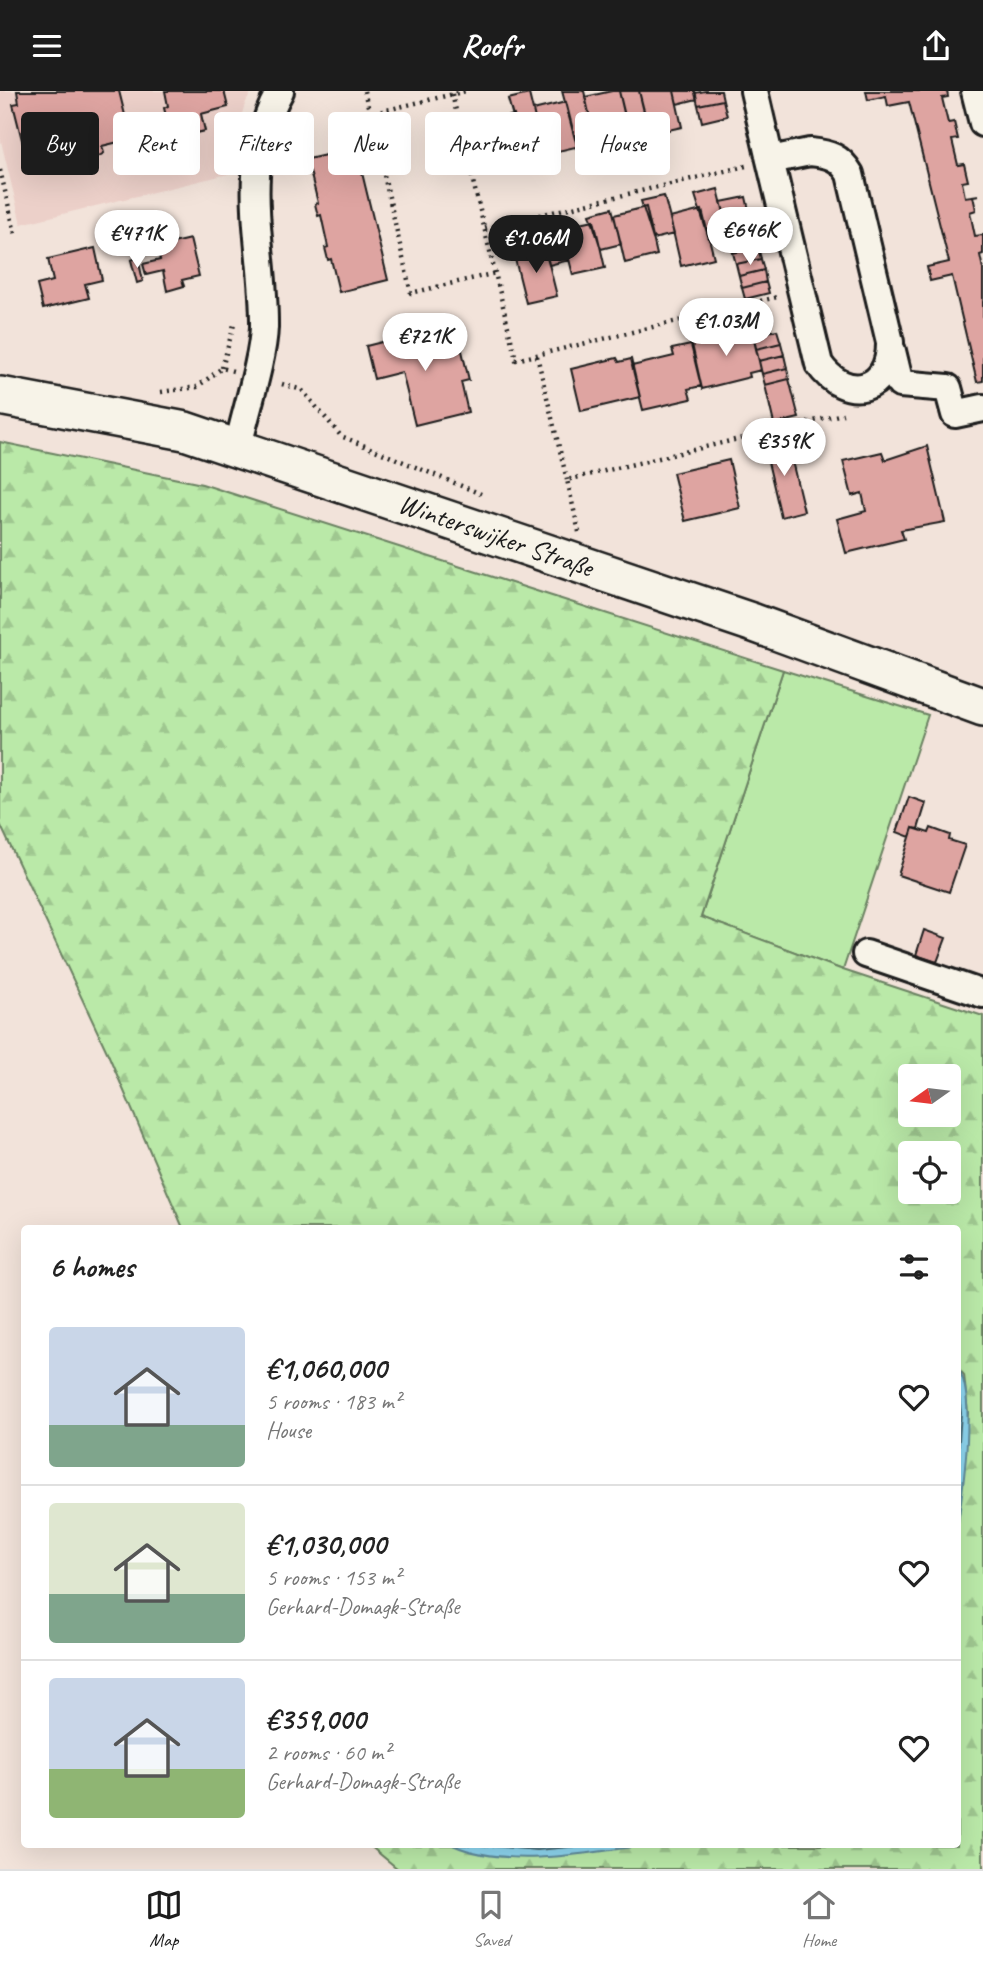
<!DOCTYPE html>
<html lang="en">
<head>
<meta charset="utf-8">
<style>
	body { margin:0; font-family:Caveat,sans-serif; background:#f2f2f2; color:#222; height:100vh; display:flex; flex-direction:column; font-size:26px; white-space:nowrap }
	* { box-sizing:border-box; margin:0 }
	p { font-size:23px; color:#767676 }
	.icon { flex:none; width:38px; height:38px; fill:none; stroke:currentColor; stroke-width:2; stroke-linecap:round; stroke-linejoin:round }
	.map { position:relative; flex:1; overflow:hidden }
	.sheet { position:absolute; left:21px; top:1134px; width:940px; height:623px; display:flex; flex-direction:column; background:#fff; border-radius:7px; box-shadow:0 7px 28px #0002 }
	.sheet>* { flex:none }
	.top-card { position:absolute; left:21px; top:21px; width:942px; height:63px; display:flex; gap:14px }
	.needle { width:46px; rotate:256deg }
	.buttons { position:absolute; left:898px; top:973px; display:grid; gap:14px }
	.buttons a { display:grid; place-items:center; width:63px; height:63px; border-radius:7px; background:#fff; box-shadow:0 7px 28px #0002; font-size:35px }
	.price { position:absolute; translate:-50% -60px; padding:0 16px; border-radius:24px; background:#fff; color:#222; font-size:23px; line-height:46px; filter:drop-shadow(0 2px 4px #0008) }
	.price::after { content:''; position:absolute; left:50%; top:42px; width:21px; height:16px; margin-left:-10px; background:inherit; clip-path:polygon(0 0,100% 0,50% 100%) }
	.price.selected { background:#1c1c1c; color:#fff }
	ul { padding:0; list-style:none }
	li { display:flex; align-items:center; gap:21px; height:175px; padding:0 28px }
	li+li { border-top:2px solid #e0e0e0 }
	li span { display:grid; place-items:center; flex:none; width:196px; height:140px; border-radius:7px; color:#555 }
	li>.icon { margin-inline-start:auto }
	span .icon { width:84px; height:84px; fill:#fffc; stroke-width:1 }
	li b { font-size:30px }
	h2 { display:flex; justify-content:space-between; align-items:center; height:84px; padding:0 28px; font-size:30px }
	.chip { padding:0 24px; border-radius:7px; background:#fff; box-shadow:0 7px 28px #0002; font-size:24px; line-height:63px }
	.chip.selected { background:#1c1c1c; color:#fff }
	header { display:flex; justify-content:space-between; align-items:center; height:91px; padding:0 28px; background:#1c1c1c; color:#fff; font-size:32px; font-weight:800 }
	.menu { display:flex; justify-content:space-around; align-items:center; height:98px; border-top:2px solid #e0e0e0; background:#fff; font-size:19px; color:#767676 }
	.menu a { display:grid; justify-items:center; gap:4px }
	.menu .selected { color:#1c1c1c }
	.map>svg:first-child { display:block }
	.built { fill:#ecd0c9 }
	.green { fill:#bae9a8; stroke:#6b8262; stroke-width:2 }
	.forest { fill:url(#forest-firs); stroke:#6b8262; stroke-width:2; fill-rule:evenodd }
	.water { fill:#8dd5ef; stroke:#608b9b; stroke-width:2 }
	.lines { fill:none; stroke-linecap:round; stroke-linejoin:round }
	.shore { stroke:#496670; stroke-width:2 }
	.building { fill:#dea4a1; stroke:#1c1c1c; stroke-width:2 }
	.minor-casing { stroke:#1c1c1c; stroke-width:32 }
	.secondary-casing { stroke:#1c1c1c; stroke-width:42 }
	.path { stroke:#1c1c1c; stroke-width:4.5; stroke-dasharray:2 5; stroke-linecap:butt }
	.minor { stroke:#f7f3e8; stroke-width:26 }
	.secondary { stroke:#f7f3e8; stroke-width:37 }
	.labels { text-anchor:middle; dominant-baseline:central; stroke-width:5; stroke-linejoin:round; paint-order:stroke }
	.street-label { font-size:28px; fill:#1c1c1c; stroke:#f7f3e8 }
</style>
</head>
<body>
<header><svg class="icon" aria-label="menu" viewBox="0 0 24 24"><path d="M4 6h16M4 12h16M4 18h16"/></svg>Roofr<svg class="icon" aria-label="share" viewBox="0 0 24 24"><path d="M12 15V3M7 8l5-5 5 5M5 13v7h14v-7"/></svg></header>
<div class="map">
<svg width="983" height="1778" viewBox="0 0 983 1778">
	<defs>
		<pattern id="forest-firs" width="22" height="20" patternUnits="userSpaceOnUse" patternTransform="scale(1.75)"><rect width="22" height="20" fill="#bae9a8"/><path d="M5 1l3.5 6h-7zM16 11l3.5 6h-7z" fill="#9fc790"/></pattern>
	</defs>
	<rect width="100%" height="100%" fill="#f2e3da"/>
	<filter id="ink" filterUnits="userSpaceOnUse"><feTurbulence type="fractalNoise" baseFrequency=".0143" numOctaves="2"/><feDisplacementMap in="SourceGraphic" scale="14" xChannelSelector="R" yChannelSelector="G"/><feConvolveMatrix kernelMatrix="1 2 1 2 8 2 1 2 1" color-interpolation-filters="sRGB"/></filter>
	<g filter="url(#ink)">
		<!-- built -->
		<path class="built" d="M0 0H252L245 13 231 58 228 83 21 133 0 46Z"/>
		<!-- green -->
		<path class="green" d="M783 579 928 624 843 879 701 826Z"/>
		<!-- forest -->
		<path class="forest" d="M0 351 202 393 783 579 701 826 843 879 983 925V1778H398L369 1754H453L498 1765 537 1766 644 1754H957V1439L968 1322 964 1284 957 1276V1138L183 1137 108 963 0 733ZM910 985H948V1024H910ZM910 1062H948V1101H910Z"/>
		<!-- water -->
		<path class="water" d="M957 1276C978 1302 962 1405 957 1439Z
			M453 1754H644C590 1762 505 1778 453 1754Z"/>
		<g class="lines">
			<!-- shore -->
			<path class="shore" d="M957 1288 961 1322 957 1377
				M480 1754 537 1759 590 1754"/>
		</g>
		<!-- building -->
		<path class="building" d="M17 0H119L131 48 102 55 104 62 94 68 89 66 58 73 56 66 28 73 13 13 19 12Z
			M165 0H224L228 16 201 23 205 40 178 46 170 41 164 17 168 15Z
			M562 0H584L594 44 575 48Z
			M612 0H619L630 48 597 56 585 6Z
			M619 0H639L644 21 625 25Z
			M639 0H674L682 36 650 43Z
			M674 0H695L697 8 677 13Z
			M705 0H721L723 9 698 14 695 2Z
			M866 0H947L948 6 942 7 948 32 954 31 958 48 952 49 958 74 964 73 968 90 962 91 965 106 979 104 973 105 976 119 970 121 975 145 983 144V163L980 164 983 178V290L977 291 952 185 930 190 927 176 949 171 909 11 888 15 886 5 868 9Z
			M529 3 542 56 523 61 508 8Z
			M723 9 727 25 702 31 698 14Z
			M566 11 578 59 575 56 545 63 544 67 533 19Z
			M514 24 525 72 522 69 494 76 493 80 481 31Z
			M356 57 388 189 339 201 331 168 328 169 325 157 328 156 321 124 318 125 315 113 318 112 310 80 307 81 304 69Z
			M718 98 730 146 710 151 695 104Z
			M664 105 674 143 653 148 641 110Z
			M746 106 749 119 725 124 721 111Z
			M646 116 657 164 625 172 614 124Z
			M612 117 621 153 601 158 590 123Z
			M702 119 714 167 681 175 670 127Z
			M749 119 752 131 727 137 725 124Z
			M133 129 139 153 114 160 108 135Z
			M594 129 605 177 573 184 561 136Z
			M560 130 569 169 549 174 538 135Z
			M752 131 755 143 730 149 727 137Z
			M755 143 758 156 733 162 730 149Z
			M172 146 173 152 190 148 199 185 182 189 184 195 167 200 163 180 146 184 143 173 160 169 155 150Z
			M758 156 761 168 736 173 733 162Z
			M95 157 102 189 85 193 89 207 43 218 37 194 53 190 48 168Z
			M545 157 557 205 526 212 514 164Z
			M138 167 143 190 137 192 131 169Z
			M761 168 764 179 739 185 736 173Z
			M764 179 766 191 742 197 739 185Z
			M766 191 769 202 745 208 742 197Z
			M739 238 740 242 752 239 761 279 749 282 750 286 702 298 691 249Z
			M777 239 781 252 756 258 753 244Z
			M422 241 424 251 458 243 469 289 461 291 468 321 415 334 402 281 374 288 366 255Z
			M781 252 784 264 759 270 756 258Z
			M691 254 701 295 688 298 691 308 643 319 632 275 674 265 672 258Z
			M784 264 787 277 762 283 759 270Z
			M617 267 619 271 631 268 640 306 581 320 571 278Z
			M787 277 789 288 765 294 762 283Z
			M789 288 799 327 774 333 765 294Z
			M787 349 804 420 781 426 764 354Z
			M927 355 945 431 901 439 904 448 846 462 837 428 866 420 862 402 852 405 843 370 882 361 885 369Z
			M729 369 740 417 685 430 673 382Z
			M909 706 926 712 918 738 913 737 910 746 897 741Z
			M913 737 929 742 931 737 950 744 949 749 965 754 949 801 898 784Z
			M924 839 946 847 937 871 916 864Z"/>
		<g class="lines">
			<!-- minor casing -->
			<g class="minor-casing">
				<path id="minor" d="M754 0 770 69
					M975 0 983 32
					M810 61C830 63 840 66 850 83L890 251C891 301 846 312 819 273L770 69Z
					M892 260 900 293 948 297 955 323 983 317
					M238 356C245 323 263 268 264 236 265 153 236 79 280 0
					M866 863 983 903"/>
			</g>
			<!-- secondary casing -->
			<g class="secondary-casing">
				<path id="secondary" d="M0 305 185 340 754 532 983 616"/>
			</g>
			<!-- path -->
			<path class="path" d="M364 0 370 23 466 0
				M452 3 516 269 777 206
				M370 23 411 202 496 182
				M0 79 16 146
				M485 137 746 75
				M537 265 567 389
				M222 277 235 230
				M282 293 302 299 341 345 481 403
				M161 301 197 296 222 277 233 280
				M579 441 567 389 843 323"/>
			<!-- minor -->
			<use href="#minor" class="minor"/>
			<!-- secondary -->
			<use href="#secondary" class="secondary"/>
		</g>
	</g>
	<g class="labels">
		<!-- street labels -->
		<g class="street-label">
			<text transform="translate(496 444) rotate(19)">Winterswijker Straße</text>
		</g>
	</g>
</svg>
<div class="buttons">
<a><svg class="needle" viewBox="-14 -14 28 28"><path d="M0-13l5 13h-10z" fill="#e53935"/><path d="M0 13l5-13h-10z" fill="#767676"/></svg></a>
<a><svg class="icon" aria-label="locate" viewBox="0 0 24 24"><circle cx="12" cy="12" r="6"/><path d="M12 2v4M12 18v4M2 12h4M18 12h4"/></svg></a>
</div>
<b class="price" style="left:750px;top:176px">€646K</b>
<b class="price" style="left:137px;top:179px">€471K</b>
<b class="price selected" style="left:536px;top:184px">€1.06M</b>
<b class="price" style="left:726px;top:267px">€1.03M</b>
<b class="price" style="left:425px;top:282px">€721K</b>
<b class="price" style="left:784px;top:387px">€359K</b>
<div class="top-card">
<a class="chip selected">Buy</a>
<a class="chip">Rent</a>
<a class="chip">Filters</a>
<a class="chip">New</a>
<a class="chip">Apartment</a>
<a class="chip">House</a>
</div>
<section class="sheet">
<h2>6 homes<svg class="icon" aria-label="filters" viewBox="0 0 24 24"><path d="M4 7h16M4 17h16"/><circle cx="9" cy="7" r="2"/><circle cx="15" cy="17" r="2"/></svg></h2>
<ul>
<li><span style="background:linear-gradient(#c9d6e8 70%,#7fa58c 0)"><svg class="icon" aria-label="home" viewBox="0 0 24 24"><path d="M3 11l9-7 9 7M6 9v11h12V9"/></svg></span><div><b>€1,060,000</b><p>5 rooms · 183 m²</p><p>House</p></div><svg class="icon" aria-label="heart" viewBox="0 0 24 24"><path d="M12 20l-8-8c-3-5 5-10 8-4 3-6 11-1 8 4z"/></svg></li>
<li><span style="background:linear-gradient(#dfe7d0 65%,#7fa58c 0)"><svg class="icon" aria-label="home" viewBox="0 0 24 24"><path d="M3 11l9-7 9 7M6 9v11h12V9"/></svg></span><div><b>€1,030,000</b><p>5 rooms · 153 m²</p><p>Gerhard-Domagk-Straße</p></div><svg class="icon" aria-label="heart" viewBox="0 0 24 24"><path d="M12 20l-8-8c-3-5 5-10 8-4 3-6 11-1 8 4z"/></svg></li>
<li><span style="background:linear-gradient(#c9d6e8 65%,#8fb573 0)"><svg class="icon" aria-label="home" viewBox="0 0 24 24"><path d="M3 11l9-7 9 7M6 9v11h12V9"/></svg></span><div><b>€359,000</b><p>2 rooms · 60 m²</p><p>Gerhard-Domagk-Straße</p></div><svg class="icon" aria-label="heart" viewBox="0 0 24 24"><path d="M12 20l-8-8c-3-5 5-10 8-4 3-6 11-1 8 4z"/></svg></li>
</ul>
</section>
</div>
<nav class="menu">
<a class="selected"><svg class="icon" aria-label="map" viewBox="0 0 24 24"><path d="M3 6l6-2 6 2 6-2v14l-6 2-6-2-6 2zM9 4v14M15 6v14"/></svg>Map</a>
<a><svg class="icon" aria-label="saved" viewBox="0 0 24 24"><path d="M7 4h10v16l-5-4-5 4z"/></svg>Saved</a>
<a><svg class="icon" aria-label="home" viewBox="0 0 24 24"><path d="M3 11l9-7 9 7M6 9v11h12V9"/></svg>Home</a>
</nav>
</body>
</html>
